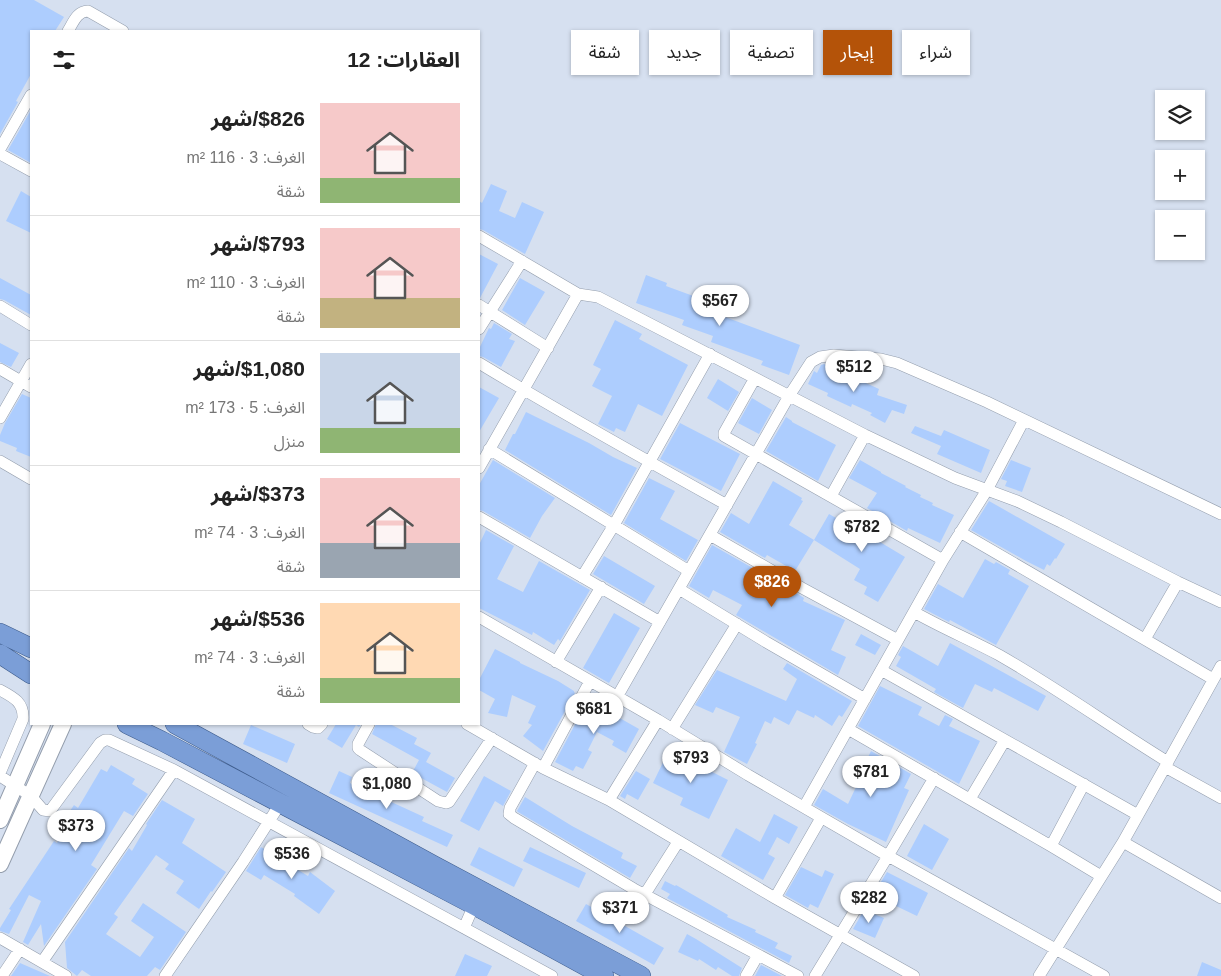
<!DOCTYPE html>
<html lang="ar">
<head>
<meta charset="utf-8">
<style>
	body { margin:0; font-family:Arial,"Noto Sans Arabic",sans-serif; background:#f2f2f2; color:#222; direction:rtl; height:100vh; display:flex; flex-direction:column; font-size:19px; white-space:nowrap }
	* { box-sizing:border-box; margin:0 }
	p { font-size:16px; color:#767676 }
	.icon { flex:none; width:28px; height:28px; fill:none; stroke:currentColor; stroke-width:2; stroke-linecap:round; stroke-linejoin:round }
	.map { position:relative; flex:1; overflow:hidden; direction:ltr }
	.details { position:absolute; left:30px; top:30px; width:450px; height:695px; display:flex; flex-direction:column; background:#fff; border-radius:0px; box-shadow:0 1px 4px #0004; direction:rtl }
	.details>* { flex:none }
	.top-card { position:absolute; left:495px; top:30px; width:475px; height:45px; direction:rtl; display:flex; gap:10px }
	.tools { position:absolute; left:1155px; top:90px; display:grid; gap:10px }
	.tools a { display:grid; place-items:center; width:50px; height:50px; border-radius:0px; background:#fff; box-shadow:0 1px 4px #0004; font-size:25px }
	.price { position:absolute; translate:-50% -42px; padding:0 11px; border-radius:18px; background:#fff; color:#222; font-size:16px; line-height:32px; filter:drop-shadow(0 1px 2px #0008) }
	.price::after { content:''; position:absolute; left:50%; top:30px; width:15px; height:11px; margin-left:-8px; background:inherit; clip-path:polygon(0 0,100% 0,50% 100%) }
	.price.current { background:#b45309; color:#fff }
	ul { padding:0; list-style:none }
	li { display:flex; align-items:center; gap:15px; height:125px; padding:0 20px }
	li+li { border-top:1px solid #e0e0e0 }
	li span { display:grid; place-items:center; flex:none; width:140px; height:100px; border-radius:0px; color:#555 }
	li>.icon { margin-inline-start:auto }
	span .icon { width:60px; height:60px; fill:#fffc; stroke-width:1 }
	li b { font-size:21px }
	h2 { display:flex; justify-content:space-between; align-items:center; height:60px; padding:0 20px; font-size:21px }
	.tag { padding:0 18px; border-radius:0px; background:#fff; box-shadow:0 1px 4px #0004; font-size:18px; line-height:45px }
	.tag.current { background:#b45309; color:#fff }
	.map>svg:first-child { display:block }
	.building { fill:#adcdfe }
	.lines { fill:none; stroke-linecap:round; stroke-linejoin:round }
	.minor-casing { stroke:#949ead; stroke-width:12 }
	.secondary-casing { stroke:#949ead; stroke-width:18 }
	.trunk-casing { stroke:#3e5c8c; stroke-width:20 }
	.minor { stroke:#fff; stroke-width:11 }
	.secondary { stroke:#fff; stroke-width:16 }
	.trunk { stroke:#7b9ed7; stroke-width:19 }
</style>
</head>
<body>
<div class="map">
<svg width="1221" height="976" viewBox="0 0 1221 976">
	<rect width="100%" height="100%" fill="#d6e0f0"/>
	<!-- building -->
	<path class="building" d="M0 0H34L64 17 55 31H31V74L16 101 18 102 0 134Z
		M31 110V163L8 150Z
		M491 184 507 191 499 211 515 218 522 202 544 212 525 254 483 230 479 229V201L482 203Z
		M21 191 31 197V233L6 221Z
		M479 254 498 264 480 298H479Z
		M646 275 667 283 666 286 696 297 693 305 800 345 789 375 761 365 763 361 711 342 713 336 682 325 684 320 636 303Z
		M0 278 31 295V315L4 300 0 299Z
		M520 278 545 292 525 325 502 310Z
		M615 320 642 334 639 339 688 365 662 416 638 404 625 432 616 428 614 432 598 424 612 396 592 386 601 369 593 365Z
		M494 323 512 334 509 339 515 341 501 367 483 357 479 356V349L489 328 491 329Z
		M0 343 19 353 11 367 0 362Z
		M824 364 879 389 877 395 907 405 904 414 892 410 885 423 870 415 872 413 852 404 851 407 827 396 828 393 808 384 814 371 817 373 821 365Z
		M718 379 739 392 728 411 707 398Z
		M479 387 499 398 479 432Z
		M22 394 31 398V457L16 451 17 448 0 441V435L5 423Z
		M752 398 772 410 759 434 738 423Z
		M526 412 589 443 613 457 637 468 611 515 505 450 513 434H515Z
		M786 417 792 421V422L836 445 818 481 766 451Z
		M680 423 740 454 721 491 660 459Z
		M915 426 941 436 944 430 990 450 981 473 937 454 941 446 911 433Z
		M493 460 555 498 542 516 530 538 483 511 479 510V485Z
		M860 460 881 472V473L906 486 905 487 921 495 920 497 933 503 932 505 954 515 940 543 908 528 907 531 867 508 877 493 849 478Z
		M1011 460 1031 468 1022 492 1005 486 1007 481 1001 479Z
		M649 478 675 491 660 519 698 540 686 561 624 523Z
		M773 481 802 498 801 500 803 501 789 525 814 540 795 571 767 555 765 558 720 532 731 513 749 524Z
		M989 501 1065 544 1056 559 1055 558 1050 566 1047 564 1044 570 1026 561 971 530Z
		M829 514 854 528 858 521 884 535 880 542 905 557 878 602 864 594 867 587 854 580 860 569 814 540Z
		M486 530 514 546 497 579 523 592 539 561 590 590 560 641 558 639 554 645 533 632 532 635 479 608V545Z
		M712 545 758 571 757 573 777 583 775 587 798 594 804 598 803 601 845 620 831 650 846 657 838 675 736 615 742 605 713 590 709 598 689 586Z
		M604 556 655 586 644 604 593 574Z
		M985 559 994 564 996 562 1010 570 1008 574 1029 586 996 645 950 620 949 622 924 609 938 584 963 598Z
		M614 613 640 628 609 683 583 668Z
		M861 634 881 645 875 655 855 645Z
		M950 643 1046 696 1038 711 994 688 992 692 975 684 963 708 934 692 936 689 896 666 901 657 898 655 903 646 938 666Z
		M495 649 520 662V663L558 681 574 691V692L575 693 543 751 523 736 532 725 528 723 536 706 512 695 507 717 488 713 495 699 479 690V680Z
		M787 663 852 701 842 717 839 715 832 726 815 715 814 718 797 710 789 725 774 717 771 724 765 721 755 743 757 744 747 764 724 752 740 717 716 707 713 713 695 705 717 670 786 701 797 679 783 669Z
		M880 686 922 707 918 715 939 726 945 715 953 719 949 726 980 741 959 784 858 726Z
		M588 700 639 729 626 753 612 745 614 741 597 732 588 750 592 752 583 769 576 766 573 771 555 762Z
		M336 724H361L359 727 356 725 342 748 327 739Z
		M376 724H390L417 738 414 744 431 753 426 762 455 778 447 792 412 773 419 760 372 734Z
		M251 725 295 744 287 763 243 744Z
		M669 750 728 780 709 819 680 805 683 798 653 783Z
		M871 751 911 774 904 788 909 790 886 842 848 824 814 805 823 789 848 804 857 785 855 784Z
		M111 765 135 779 132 784 148 794 133 816 124 811 91 865 97 869 44 946 41 924 28 945 23 942 41 901 29 895 9 934 0 931V928L11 910 9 909 54 841 57 843 69 823 64 820 74 805 78 808 101 769 107 772Z
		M339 771 352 777 350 783 424 817 422 821 453 835 447 847 329 793Z
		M636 771 650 779 638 800 627 794 625 799 620 796Z
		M484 776 511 791 503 806 495 801 479 831 460 821Z
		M525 797 572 826 623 853 621 858 637 866 630 878 518 812 517 811Z
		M162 800 195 819 182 843 226 872 212 892 211 891 199 909 176 893 184 881 165 869 169 864 156 855 114 914 118 917 106 934 140 957 154 937 131 921 143 903 186 932 160 970 155 967 147 976H91L82 970 77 976 67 968 65 942 129 848 132 851 147 825 146 824Z
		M774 814 798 827 789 844 777 837 768 854 775 858 763 880 721 856 736 828 760 842Z
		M924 824 949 839 932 870 907 856Z
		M261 847 308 876 310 872 335 891 319 914 294 896 295 894 264 875 261 880 246 871Z
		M479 847 523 869 514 887 470 865Z
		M530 847 586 873 579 888 523 861Z
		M801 867 822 877 825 870 834 874 818 908 810 904 808 908 785 895Z
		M887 872 928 893 917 916 873 895Z
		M665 881 675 886 676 885 728 915 727 917 756 930 755 932 778 943 775 948 792 956 789 963 667 898 670 894 661 889Z
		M586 904 664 948 654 965 576 921Z
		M864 910 884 918 875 938 853 929Z
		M687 934 696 939 742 968 739 976H732L718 967 716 970 699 959 698 961 678 952Z
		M465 954 492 966 487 976H455Z
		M1202 962 1221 970V976H1197Z
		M20 963 50 976H11Z
		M761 965 782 976H755Z"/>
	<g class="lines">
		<!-- minor casing -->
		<g class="minor-casing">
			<path id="minor" d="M68 31C73 23 77 11 88 11L123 31
				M0 149 31 95
				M0 154 31 171
				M479 236 578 294
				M479 305 548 348
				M0 306 31 325
				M479 329 522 261
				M479 363C560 412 644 459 727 505
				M0 369 31 387
				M755 378 724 433V436L943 560
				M0 418 31 364
				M489 449 689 571
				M0 461 31 479
				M479 468 578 294 598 297 865 435 955 478 1017 501 1061 522 1178 582 1221 602
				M831 496 865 435
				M479 517 660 622
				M960 532 1213 679
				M710 535 802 588 898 640
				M582 577 614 525 710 354
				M679 589 766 642 865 699
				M914 612C942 628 971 640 999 655 1057 688 1111 727 1168 762
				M479 617 658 720 748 775 888 856 1104 976
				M1145 639 1178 582
				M556 662 601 587
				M881 670 1138 815
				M0 690C13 697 24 702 23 719L0 773
				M617 697 789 396 811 362 820 357 834 355 881 359 897 363 987 402 1221 514
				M308 724 313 727 318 728 322 724
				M369 724 358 744V748L360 750 438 801 446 803 449 802 492 738
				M467 724 543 768 609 800 775 898 914 976
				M672 729 737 624
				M848 729 1051 846 1101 876
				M535 763 510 808 509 814 514 818 634 889 798 976
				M1165 767 1221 798
				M543 768 590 681
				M0 776 31 796 43 810 50 811 100 743 105 740H109L174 770 552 976
				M970 799 1005 740
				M609 800 658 720
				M804 807 943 560 987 490 1024 420
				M1123 842 1221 898
				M1051 846 1084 784
				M645 894 678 842
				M775 898 821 818
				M464 928 474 905
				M0 938 66 976
				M42 962 174 770
				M2 976 20 949
				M165 976 243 862 280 804
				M746 976 758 955
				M815 976 888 856 934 778
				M1039 976 1123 842 1165 767 1221 666"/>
		</g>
		<!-- secondary casing -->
		<g class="secondary-casing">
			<path id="secondary" d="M0 820 42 724
				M0 864 63 724"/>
		</g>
		<!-- trunk casing -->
		<g class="trunk-casing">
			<path id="trunk" d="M0 633 31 648
				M0 654 31 674
				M127 724 162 741 474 905 604 976
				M175 724 433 865 641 976"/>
		</g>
		<!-- minor -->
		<use href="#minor" class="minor"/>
		<!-- secondary -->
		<use href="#secondary" class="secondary"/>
		<!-- trunk -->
		<use href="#trunk" class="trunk"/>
	</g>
</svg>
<div class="tools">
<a><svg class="icon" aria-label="layers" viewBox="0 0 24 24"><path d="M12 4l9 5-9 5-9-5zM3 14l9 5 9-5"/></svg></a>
<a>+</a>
<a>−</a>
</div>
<b class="price" style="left:720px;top:327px">$567</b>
<b class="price" style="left:854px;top:393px">$512</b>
<b class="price" style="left:862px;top:553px">$782</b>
<b class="price current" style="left:772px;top:608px">$826</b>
<b class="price" style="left:594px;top:735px">$681</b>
<b class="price" style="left:691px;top:784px">$793</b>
<b class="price" style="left:871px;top:798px">$781</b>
<b class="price" style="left:387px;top:810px">$1,080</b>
<b class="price" style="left:76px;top:852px">$373</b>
<b class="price" style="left:292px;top:880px">$536</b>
<b class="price" style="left:869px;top:924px">$282</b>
<b class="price" style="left:620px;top:934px">$371</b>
<div class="top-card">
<a class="tag">شراء</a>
<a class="tag current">إيجار</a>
<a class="tag">تصفية</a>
<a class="tag">جديد</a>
<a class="tag">شقة</a>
</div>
<section class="details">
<h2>العقارات: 12<svg class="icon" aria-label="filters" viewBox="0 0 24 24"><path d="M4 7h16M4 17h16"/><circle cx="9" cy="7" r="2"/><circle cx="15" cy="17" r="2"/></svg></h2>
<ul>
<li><span style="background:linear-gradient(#f6c9c9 75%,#8fb573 0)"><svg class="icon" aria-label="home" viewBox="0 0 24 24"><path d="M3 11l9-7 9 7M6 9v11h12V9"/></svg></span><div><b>$826/شهر</b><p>الغرف: 3 · 116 m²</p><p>شقة</p></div></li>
<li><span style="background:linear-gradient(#f6c9c9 70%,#c2b280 0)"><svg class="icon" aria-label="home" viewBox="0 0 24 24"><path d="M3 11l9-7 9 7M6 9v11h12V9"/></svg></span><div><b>$793/شهر</b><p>الغرف: 3 · 110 m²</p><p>شقة</p></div></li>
<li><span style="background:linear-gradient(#c9d6e8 75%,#8fb573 0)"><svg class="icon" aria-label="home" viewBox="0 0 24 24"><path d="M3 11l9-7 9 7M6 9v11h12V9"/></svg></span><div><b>$1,080/شهر</b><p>الغرف: 5 · 173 m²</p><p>منزل</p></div></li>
<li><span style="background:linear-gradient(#f6c9c9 65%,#9aa5b1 0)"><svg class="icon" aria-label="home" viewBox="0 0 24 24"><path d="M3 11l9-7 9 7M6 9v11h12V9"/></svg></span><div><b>$373/شهر</b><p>الغرف: 3 · 74 m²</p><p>شقة</p></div></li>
<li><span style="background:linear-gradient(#ffd9b3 75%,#8fb573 0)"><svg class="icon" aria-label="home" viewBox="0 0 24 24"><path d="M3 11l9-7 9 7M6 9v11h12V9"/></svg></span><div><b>$536/شهر</b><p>الغرف: 3 · 74 m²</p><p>شقة</p></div></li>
</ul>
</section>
</div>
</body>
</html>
